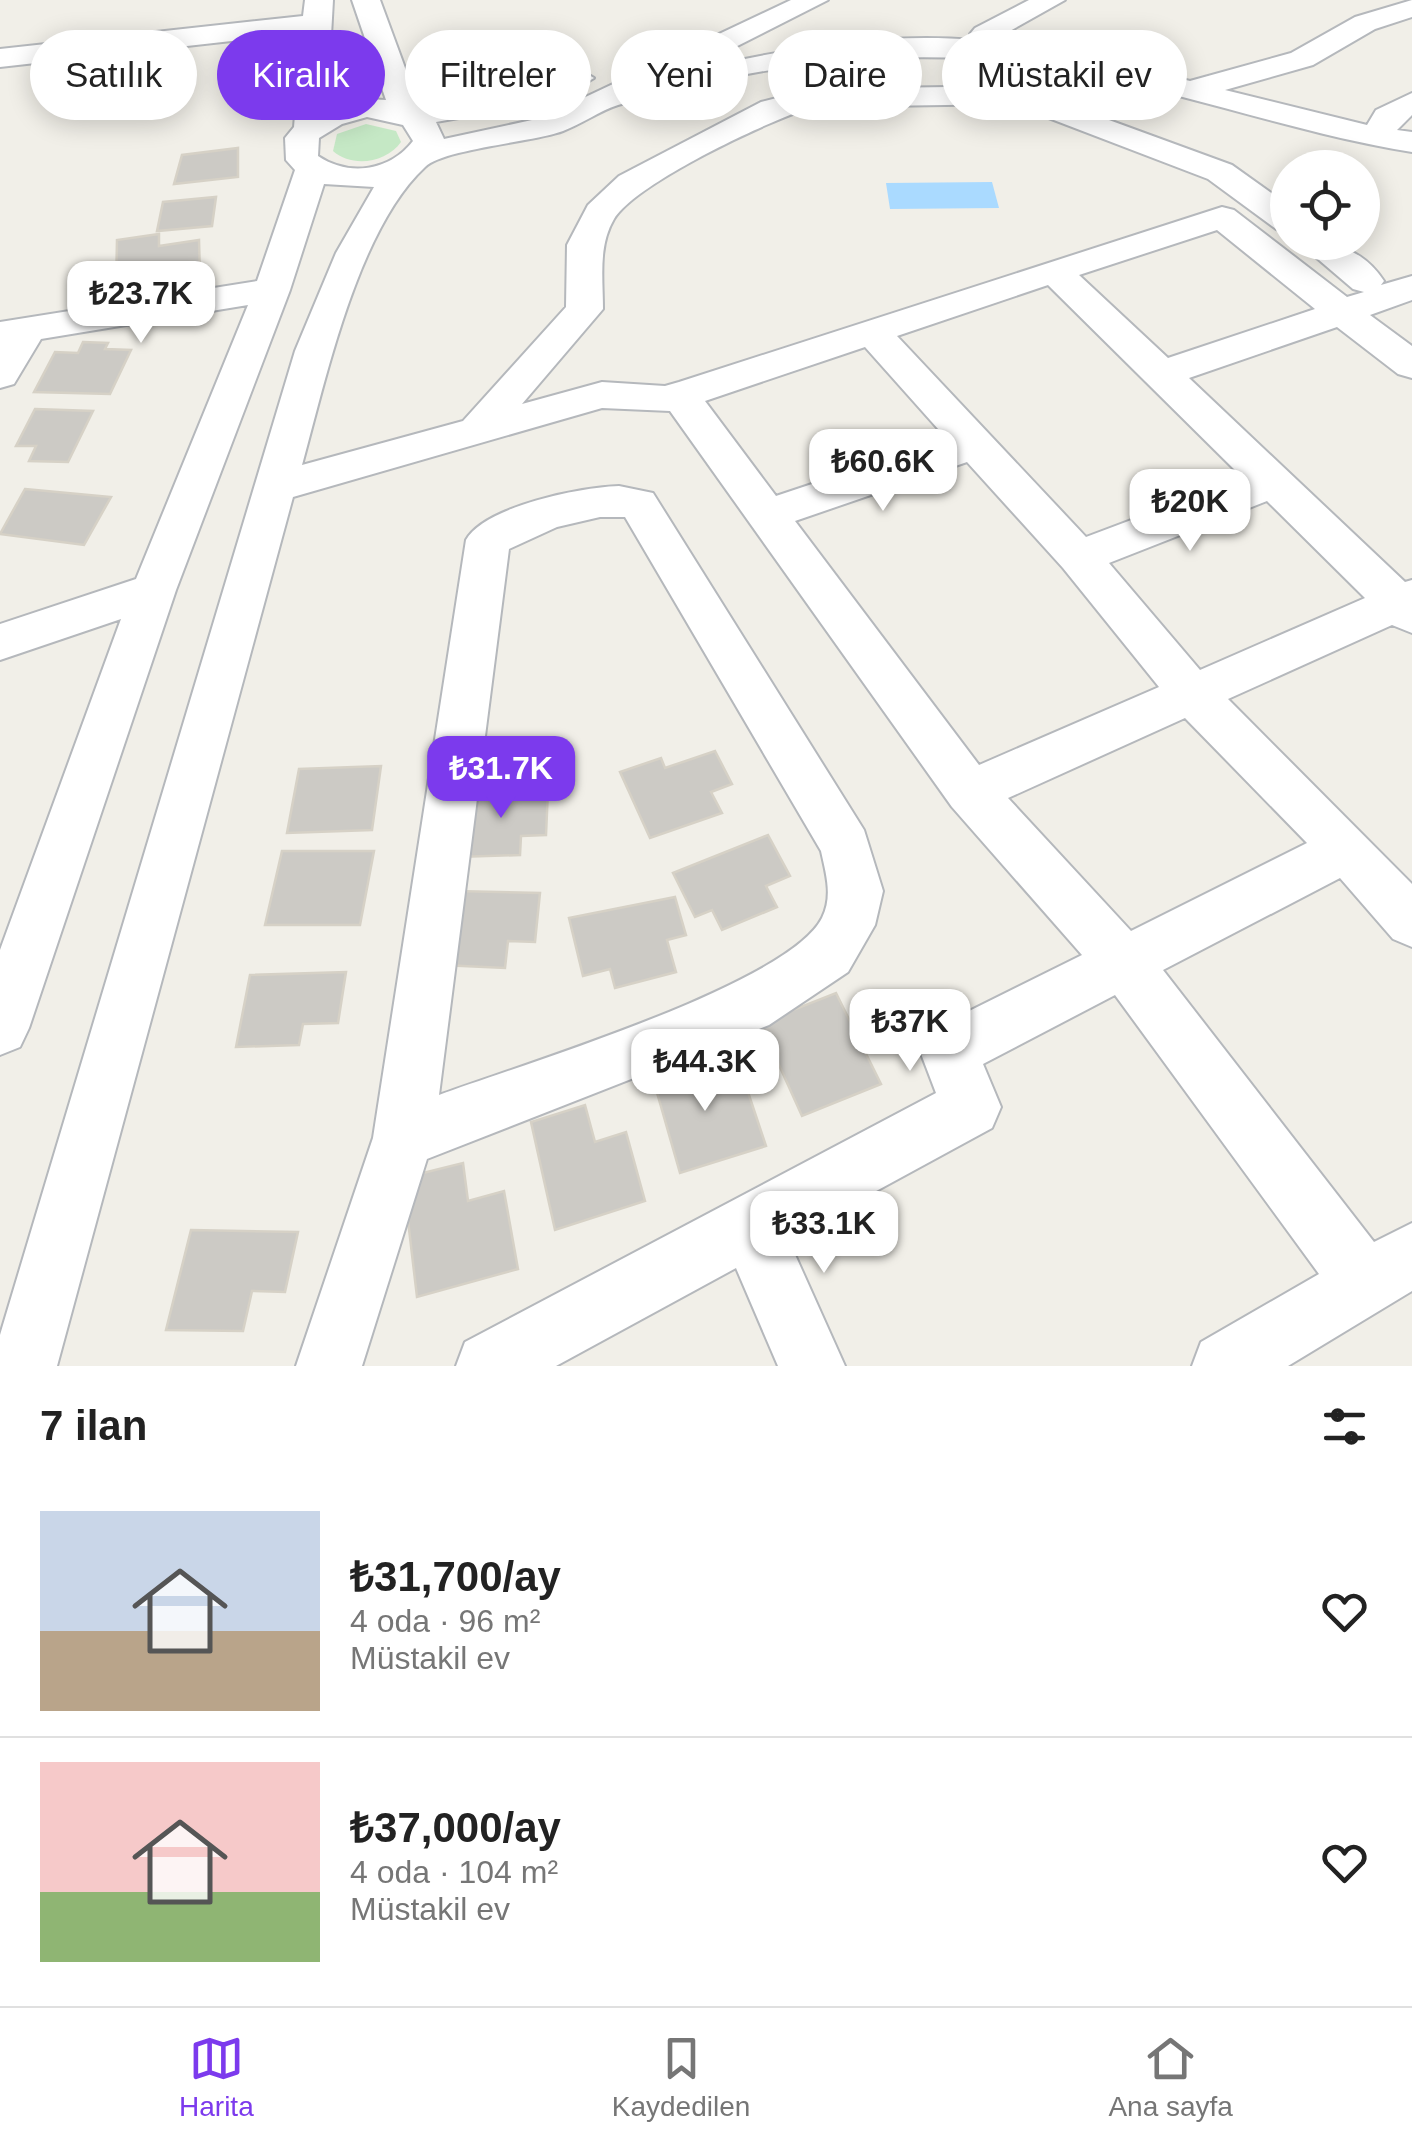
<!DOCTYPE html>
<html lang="tr">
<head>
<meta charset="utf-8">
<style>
	body { margin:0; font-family:Arial,sans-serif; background:#f2f2f2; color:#222; height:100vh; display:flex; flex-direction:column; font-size:38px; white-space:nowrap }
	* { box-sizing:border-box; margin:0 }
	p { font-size:32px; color:#767676 }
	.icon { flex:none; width:55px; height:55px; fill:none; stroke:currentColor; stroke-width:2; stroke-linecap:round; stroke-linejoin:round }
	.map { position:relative; height:1366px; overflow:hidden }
	.panel { display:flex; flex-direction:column; background:#fff; flex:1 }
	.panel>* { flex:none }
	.hud { position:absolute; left:30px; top:30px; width:1352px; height:90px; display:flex; gap:20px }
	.tools { position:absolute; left:1270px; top:150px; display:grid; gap:20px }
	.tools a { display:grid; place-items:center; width:110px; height:110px; border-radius:50%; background:#fff; box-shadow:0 5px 25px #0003; font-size:50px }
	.price { position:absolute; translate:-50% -85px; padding:0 22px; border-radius:20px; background:#fff; color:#222; font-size:32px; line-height:65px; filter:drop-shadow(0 2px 5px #0008) }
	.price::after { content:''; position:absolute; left:50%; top:60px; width:30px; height:22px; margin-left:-15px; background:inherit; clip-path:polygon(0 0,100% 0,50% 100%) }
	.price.current { background:#7c3aed; color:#fff }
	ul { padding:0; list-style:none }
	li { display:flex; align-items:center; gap:30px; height:250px; padding:0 40px }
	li+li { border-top:2px solid #e0e0e0 }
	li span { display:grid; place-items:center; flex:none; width:280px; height:200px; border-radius:0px; color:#555 }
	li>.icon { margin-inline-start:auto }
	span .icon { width:120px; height:120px; fill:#fffc; stroke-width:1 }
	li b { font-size:42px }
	h2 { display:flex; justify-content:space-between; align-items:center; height:120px; padding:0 40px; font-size:42px }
	.tag { padding:0 35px; border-radius:45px; background:#fff; box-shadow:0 5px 25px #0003; font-size:35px; line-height:90px }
	.tag.current { background:#7c3aed; color:#fff }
	.dock { display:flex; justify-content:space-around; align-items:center; height:140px; border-top:2px solid #e0e0e0; background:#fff; font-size:28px; color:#767676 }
	.dock a { display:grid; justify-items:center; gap:5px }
	.dock .current { color:#7c3aed }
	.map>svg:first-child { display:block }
	.green { fill:#c5e8c5 }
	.water { fill:#aadaff }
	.building { fill:#cccac5; stroke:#d6d1c6; stroke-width:2.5 }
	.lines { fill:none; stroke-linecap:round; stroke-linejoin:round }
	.minor-casing { stroke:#b5b8bc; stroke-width:4 }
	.minor { fill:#fff; fill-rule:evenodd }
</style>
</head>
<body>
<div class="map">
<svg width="1412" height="1366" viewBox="0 0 1412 1366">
	<rect width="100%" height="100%" fill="#f1efe8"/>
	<!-- green -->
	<path class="green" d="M366 124 396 131 401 142C386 163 352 168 333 151L337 134Z"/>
	<!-- water -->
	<path class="water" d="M992 182 999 208 890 209 886 183Z"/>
	<!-- building -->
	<path class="building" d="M238 148V177L174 184 182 155Z
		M216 197 212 226 157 231 163 202Z
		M159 234V246L199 240 200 275 116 287 117 240Z
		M83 342 108 343 105 349 131 350 110 394 34 392 55 352 78 353Z
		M35 409 93 411 68 462 29 461 36 446H16Z
		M25 489 111 497 84 545 0 534Z
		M715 751 732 784 711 792 722 813 650 838 620 772 661 758 665 768Z
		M381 766 372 830 287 833 299 769Z
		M548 790 546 835 521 836 520 855 458 857 464 791Z
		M768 835 790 876 766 886 777 907 722 930 712 910 695 917 673 873Z
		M282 851H374L360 925H265Z
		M454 891 540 893 535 942 508 941 505 968 442 965Z
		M675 897 686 935 667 940 676 972 615 988 610 969 583 976 569 918Z
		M346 972 338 1023 303 1024 299 1045 236 1047 250 975Z
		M836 993 881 1084 802 1116 760 1023Z
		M702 1052 712 1086 743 1077 766 1146 680 1173 650 1068Z
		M585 1105 595 1142 626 1132 645 1201 555 1230 531 1122Z
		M463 1163 468 1201 504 1191 518 1269 417 1297 403 1178Z
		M191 1230 298 1232 285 1292 252 1291 243 1331 166 1330Z"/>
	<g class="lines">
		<!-- minor casing -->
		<g class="minor-casing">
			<path id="minor" d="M305 0H333L327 108 367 99 386 100 352 0H380L419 106 536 86 579 69 594 78 555 101 436 122 444 139 541 118 791 0H828L688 71C782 50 877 32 974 40L970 34 975 28 1029 0H1065L992 41 1079 54 1190 81 1291 53 1355 17 1412 0V17L1375 29 1313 65 1225 90 1367 125 1376 110 1412 93V115L1397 130 1412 132V152C1300 134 1193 95 1081 73 928 41 767 61 618 105 599 111 582 124 563 131 534 142 443 149 425 167 358 229 326 378 302 465L463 421 566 307 567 245 588 205 619 176 761 102 812 89 1016 86 1232 165 1288 205V232L1276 229 1208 179 1012 104 813 107C771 119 636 183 614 219 598 246 603 278 603 309L522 404 602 382 665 386 679 382 1222 207 1234 210 1347 297 1364 292 1353 289 1298 242C1334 242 1362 248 1384 281L1381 285 1412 276V300L1370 315 1412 346V378L1398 374 1337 327 1189 378 1405 582 1412 580V633L1392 625 1228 699 1412 884V947L1393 939 1340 878 1163 970 1374 1242 1412 1223V1291L1288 1366H1192L1201 1342 1319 1274 1115 995 983 1064 1001 1107 992 1128 788 1239 845 1366H778L736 1268 556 1366H456L465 1342 936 1093 920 1051 929 1031 1082 955 952 807 670 411 602 408 293 497 57 1366H0V1335L295 351 336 253 374 187 324 184 290 290 176 590 29 1028 20 1047 0 1055V950L121 619 0 660V624L136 579 248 305 41 339 14 384 0 388V322L257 281 295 170 286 160 285 138 294 127 302 33 0 67V49L303 16ZM367 117 403 125 413 141C390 171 349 177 318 156L319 138 342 124ZM1217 230 1315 309 1168 358 1079 275ZM1048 285 1243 478 1086 537 897 336ZM865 347 947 439 776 496 705 401ZM967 462 1063 568 1159 687 979 765 795 521ZM1267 501 1365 598 1200 670 1109 563ZM1185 718 1307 843 1131 931 1008 798Z
				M619 486 653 493 864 830 883 891 875 925 848 972 769 1025 427 1159 362 1366H296L373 1138 466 540C485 506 582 487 619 486ZM600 517H625L821 851C826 874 833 896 822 918 788 985 517 1066 439 1095L509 549 557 527Z"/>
		</g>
		<!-- minor -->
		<use href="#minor" class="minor"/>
	</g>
</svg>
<div class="tools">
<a><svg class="icon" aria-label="locate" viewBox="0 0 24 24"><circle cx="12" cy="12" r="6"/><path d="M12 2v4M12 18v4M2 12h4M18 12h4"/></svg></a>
</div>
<b class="price" style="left:141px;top:346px">₺23.7K</b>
<b class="price" style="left:883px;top:514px">₺60.6K</b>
<b class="price" style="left:1190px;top:554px">₺20K</b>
<b class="price current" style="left:501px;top:821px">₺31.7K</b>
<b class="price" style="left:910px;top:1074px">₺37K</b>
<b class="price" style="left:705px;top:1114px">₺44.3K</b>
<b class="price" style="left:824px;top:1276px">₺33.1K</b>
<div class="hud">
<a class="tag">Satılık</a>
<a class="tag current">Kiralık</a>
<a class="tag">Filtreler</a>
<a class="tag">Yeni</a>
<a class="tag">Daire</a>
<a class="tag">Müstakil ev</a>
</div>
</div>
<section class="panel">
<h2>7 ilan<svg class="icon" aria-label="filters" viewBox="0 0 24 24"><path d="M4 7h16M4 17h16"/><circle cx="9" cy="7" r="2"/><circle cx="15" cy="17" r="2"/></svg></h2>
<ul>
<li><span style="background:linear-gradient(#c9d6e8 60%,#b9a48a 0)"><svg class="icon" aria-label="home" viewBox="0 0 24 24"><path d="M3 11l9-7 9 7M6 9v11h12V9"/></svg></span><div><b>₺31,700/ay</b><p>4 oda · 96 m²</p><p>Müstakil ev</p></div><svg class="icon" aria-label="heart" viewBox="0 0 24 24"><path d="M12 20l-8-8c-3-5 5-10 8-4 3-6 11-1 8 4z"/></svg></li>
<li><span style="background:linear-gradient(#f6c9c9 65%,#8fb573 0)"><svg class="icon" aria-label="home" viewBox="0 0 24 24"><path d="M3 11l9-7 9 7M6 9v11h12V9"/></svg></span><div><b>₺37,000/ay</b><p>4 oda · 104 m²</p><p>Müstakil ev</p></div><svg class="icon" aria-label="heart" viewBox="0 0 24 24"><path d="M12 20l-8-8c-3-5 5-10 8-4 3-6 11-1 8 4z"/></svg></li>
</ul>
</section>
<nav class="dock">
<a class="current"><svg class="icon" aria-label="map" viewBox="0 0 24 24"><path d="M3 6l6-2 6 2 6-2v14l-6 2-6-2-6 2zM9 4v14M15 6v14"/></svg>Harita</a>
<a><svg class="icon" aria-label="saved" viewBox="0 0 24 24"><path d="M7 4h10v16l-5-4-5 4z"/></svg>Kaydedilen</a>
<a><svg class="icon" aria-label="home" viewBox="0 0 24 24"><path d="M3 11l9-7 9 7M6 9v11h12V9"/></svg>Ana sayfa</a>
</nav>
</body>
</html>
